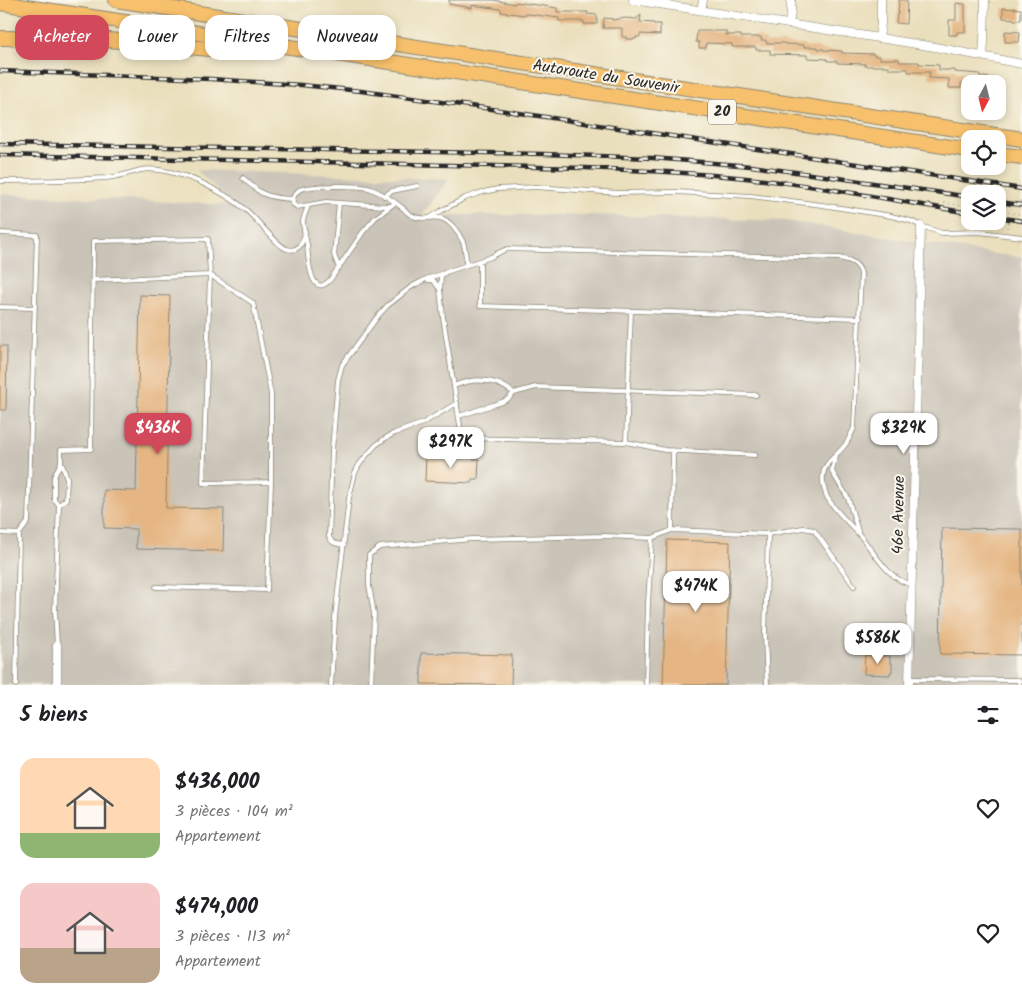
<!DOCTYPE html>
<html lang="fr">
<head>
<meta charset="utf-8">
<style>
	body { margin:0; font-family:Kalam,sans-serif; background:#f2f2f2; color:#202124; height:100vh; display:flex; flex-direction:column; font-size:19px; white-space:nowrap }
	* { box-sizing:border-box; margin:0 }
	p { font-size:16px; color:#757577 }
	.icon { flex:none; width:28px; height:28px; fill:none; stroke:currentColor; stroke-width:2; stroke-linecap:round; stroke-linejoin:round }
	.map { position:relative; height:685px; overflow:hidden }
	.panel { display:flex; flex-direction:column; background:#fff; flex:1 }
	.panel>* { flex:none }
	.hud { position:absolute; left:15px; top:15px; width:500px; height:45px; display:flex; gap:10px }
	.needle { width:32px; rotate:187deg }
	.tools { position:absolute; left:961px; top:75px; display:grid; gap:10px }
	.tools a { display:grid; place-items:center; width:45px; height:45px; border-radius:10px; background:#fff; box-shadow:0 2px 8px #0003; font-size:25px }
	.price { position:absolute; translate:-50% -42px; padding:0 11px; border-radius:10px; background:#fff; color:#222; font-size:16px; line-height:32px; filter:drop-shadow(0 1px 2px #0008) }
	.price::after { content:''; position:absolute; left:50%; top:30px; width:15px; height:11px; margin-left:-8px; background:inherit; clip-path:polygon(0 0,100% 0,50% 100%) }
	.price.selected { background:#d1495b; color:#fff }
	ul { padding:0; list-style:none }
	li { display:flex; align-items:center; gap:15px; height:125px; padding:0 20px }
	li span { display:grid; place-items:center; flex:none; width:140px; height:100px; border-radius:15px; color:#555 }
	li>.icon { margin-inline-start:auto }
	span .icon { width:60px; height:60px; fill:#fffc; stroke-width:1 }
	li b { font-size:21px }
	h2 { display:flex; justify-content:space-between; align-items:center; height:60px; padding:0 20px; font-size:21px }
	.tag { padding:0 18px; border-radius:15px; background:#fff; box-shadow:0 2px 8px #0003; font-size:18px; line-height:45px }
	.tag.selected { background:#d1495b; color:#fff }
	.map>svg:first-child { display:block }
	.industrial { fill:#cac3b8 }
	.building { fill:#e5b683 }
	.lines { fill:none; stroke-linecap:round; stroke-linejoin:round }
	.service-casing { stroke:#8a8574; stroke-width:5.5 }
	.minor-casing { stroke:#8a8574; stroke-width:9 }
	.motorway-casing { stroke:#8a8574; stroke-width:16 }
	.path { stroke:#8a8574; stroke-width:1; stroke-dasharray:1 4; stroke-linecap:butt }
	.service { stroke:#fff; stroke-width:4 }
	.minor { stroke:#fff; stroke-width:8 }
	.motorway { stroke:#f7c06c; stroke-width:14 }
	.rail-casing { stroke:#2b2b2b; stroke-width:4.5 }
	.rail { stroke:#fbf7ec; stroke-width:2.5; stroke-dasharray:8; stroke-linecap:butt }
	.labels { text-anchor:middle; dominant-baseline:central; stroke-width:4; stroke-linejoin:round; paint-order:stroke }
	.shield { fill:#fbf7ec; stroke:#696865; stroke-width:1 }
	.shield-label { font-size:15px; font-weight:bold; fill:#2b2b2b }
	.street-label { font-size:16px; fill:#2b2b2b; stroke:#fbf7ec }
</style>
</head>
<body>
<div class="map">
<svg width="1022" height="685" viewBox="0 0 1022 685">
	<rect width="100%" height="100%" fill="#fbf7ec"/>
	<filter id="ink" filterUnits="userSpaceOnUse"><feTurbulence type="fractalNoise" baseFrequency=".02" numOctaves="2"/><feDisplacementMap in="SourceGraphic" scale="10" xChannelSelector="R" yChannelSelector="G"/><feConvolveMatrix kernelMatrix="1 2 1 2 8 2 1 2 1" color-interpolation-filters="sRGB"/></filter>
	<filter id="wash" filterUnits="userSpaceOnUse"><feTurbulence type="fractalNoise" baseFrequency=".0096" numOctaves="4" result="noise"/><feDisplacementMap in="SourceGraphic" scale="20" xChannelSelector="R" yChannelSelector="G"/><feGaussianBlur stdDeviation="1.12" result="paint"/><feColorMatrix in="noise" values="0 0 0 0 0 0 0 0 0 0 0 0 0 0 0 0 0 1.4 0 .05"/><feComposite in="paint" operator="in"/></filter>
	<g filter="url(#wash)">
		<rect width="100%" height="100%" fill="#eadfbc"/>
		<!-- industrial -->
		<path class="industrial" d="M197 170 449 179 422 215H588L787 221 993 254 1022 257V685H0V194L232 205Z"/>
		<g id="blocks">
			<!-- building -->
			<path class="building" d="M449 0H493L515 4 516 2 551 7 557 8V12H588L587 14 597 15V24H584V21H559V18L528 14H524V15L501 12V9L472 5V8L449 4Z
				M899 0H907L906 24 896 23 897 14H898Z
				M956 3 965 4V32H957V35H949V20H956Z
				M1003 8 1021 9V20H1014V19L1003 18Z
				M641 15 640 22 654 23V24H660V35L640 34V37H636V39H626V37H622V28H603L604 18 613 19 612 20 626 18 636 19Z
				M697 31H726V35H741V37H761V40H766V43H785V44L804 45V47H818V49H823V50L842 51V53L874 54V56H880V59H899V62H919V64L939 65V70H955V72L980 74V77L999 78V84L961 83V88H949V79L929 78 930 72H908V69H889V66H865V64L837 63V61H828L827 59 807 58V55L770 54V50H756V47H732V44L706 43V48H699V42H696Z
				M1005 31 1020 32 1019 42H1005Z
				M140 295 170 296 166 508 224 509 223 551 136 549V529L104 528V490L136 491Z
				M0 346H7L6 410H0Z
				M426 454 458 455 459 457 462 459 464 458 466 455H473V459H479L478 479H472V483L425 481Z
				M942 528 1022 529V655L940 654Z
				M667 540 730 542 726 685H663Z
				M421 653 512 655 511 685 421 684Z
				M865 655 890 656V663H892V672H890V675L864 674Z"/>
		</g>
	</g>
	<g filter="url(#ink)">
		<use href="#blocks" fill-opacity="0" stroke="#8a8574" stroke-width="1"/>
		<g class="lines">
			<!-- service casing -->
			<g class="service-casing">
				<path id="service" d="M243 178C261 195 268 198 292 199
					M0 181C36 181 72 180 107 178 119 177 129 173 141 170 158 167 184 175 200 182 216 190 232 198 246 210 255 217 278 247 287 249 299 253 304 241 305 231
					M384 196 392 191 417 186
					M339 203 334 255 339 268
					M395 203 391 206H385L326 202 297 207 293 204C292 198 294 194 299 190 307 185 361 185 371 189 382 193 395 202 404 209 407 212 409 215 413 216 422 221 431 216 440 218 450 220 459 233 463 242 466 250 466 258 466 265
					M308 206C306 211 304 216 303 221 303 229 306 237 307 245 308 255 310 301 330 280L363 232 375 218 391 206
					M431 217 441 211 465 198 483 192 498 189 536 187 618 193 676 192 751 196 822 205 891 216 911 221 921 226 942 233 979 232 1022 237
					M0 233 37 235 28 522 19 534 16 685
					M480 261V306L860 318
					M93 280 210 275 203 483 271 482
					M428 280H433L439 288
					M0 307 35 308
					M454 386C475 377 496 379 514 393L536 387 756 395
					M459 416 502 402 508 399 514 393
					M626 442 631 311
					M462 455V438
					M755 455 665 450 626 442 462 438 443 317 440 289 441 276 446 272 491 257 500 252 507 249 839 258C850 260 859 263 861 274L854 428C851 434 849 440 845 445 838 455 824 462 823 475 822 483 824 490 827 497 835 511 847 521 857 532 872 548 888 581 911 584
					M836 457 834 461 832 471 834 475 848 498 858 531
					M61 462V450L91 449 93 241 208 239 210 275 253 303 271 394V482L267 590 156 587
					M672 530 673 451
					M0 533 19 534
					M344 545C337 544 332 544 329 537L332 450 338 380 342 365 378 316 387 306 411 287 426 279 444 273
					M57 645 55 609 59 505 54 499V477L61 462 67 478 66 499 59 505
					M909 679 1019 680V685
					M331 685 335 617 349 498 355 473 359 465 366 456 376 445 384 439 395 433 423 423 457 403
					M371 685 374 614 369 585V555L380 547 472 539 605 536 652 538 672 530 768 534
					M646 685 648 603 652 538
					M767 685 765 635 768 534 803 528 814 530 854 586"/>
			</g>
			<!-- minor casing -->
			<g class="minor-casing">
				<path id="minor" d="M633 0 879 38 935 47 1022 64
					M701 10 703 0
					M789 24 791 12V0
					M879 38 881 23V0
					M983 56 984 42 985 0
					M57 685V645
					M909 685 921 226"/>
			</g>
			<!-- motorway casing -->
			<g class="motorway-casing">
				<path id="motorway" d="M116 0 430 49 1022 139
					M0 3 970 150
					M0 38 95 39 145 43 210 49 264 50
					M998 154 1022 157"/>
			</g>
			<!-- path -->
			<path class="path" d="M1020 201H1022
				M944 203 970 207
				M998 211 1022 214
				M1007 228 1008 224 1013 214"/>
			<!-- service -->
			<use href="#service" class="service"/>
			<!-- minor -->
			<use href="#minor" class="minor"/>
			<!-- motorway -->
			<use href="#motorway" class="motorway"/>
			<!-- rail casing -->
			<g class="rail-casing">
				<path id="rail" d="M0 71 211 79 301 85 361 91 506 111 1022 189
					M0 144 544 154 652 158 751 166 825 176 970 197
					M0 155 585 168C632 170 679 172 725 176 808 183 889 200 970 213
					M998 202 1022 205
					M998 217 1022 221"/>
			</g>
			<!-- rail -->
			<use href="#rail" class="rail"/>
		</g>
	</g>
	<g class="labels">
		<!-- shield labels -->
		<rect class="shield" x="708" y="99.5" width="28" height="25" rx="4"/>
		<g class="shield-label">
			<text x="722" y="112">20</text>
		</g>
		<!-- street labels -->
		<g class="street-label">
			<text transform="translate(606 77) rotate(9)">Autoroute du Souvenir</text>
			<text transform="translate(899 515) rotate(-89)">46e Avenue</text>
		</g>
	</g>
</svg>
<div class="tools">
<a><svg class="needle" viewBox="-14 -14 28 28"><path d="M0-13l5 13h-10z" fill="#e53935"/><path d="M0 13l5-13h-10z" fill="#757577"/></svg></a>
<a><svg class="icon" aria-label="locate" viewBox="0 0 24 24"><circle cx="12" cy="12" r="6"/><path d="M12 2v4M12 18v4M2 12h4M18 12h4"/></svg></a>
<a><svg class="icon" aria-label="layers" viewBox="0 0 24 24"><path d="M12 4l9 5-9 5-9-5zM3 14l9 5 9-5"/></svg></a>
</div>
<b class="price selected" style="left:158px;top:455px">$436K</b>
<b class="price" style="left:904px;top:455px">$329K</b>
<b class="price" style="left:451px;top:469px">$297K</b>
<b class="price" style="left:696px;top:613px">$474K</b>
<b class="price" style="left:878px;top:665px">$586K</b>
<div class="hud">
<a class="tag selected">Acheter</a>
<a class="tag">Louer</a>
<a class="tag">Filtres</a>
<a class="tag">Nouveau</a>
</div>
</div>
<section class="panel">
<h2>5 biens<svg class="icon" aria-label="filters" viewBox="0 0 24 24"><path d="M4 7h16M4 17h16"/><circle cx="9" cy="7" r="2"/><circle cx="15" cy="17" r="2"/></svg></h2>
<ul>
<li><span style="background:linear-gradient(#ffd9b3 75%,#8fb573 0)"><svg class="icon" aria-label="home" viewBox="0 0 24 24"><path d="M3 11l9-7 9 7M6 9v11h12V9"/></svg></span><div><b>$436,000</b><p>3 pièces · 104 m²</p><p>Appartement</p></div><svg class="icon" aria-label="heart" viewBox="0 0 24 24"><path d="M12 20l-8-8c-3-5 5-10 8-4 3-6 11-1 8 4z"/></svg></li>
<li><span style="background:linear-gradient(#f6c9c9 65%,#b9a48a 0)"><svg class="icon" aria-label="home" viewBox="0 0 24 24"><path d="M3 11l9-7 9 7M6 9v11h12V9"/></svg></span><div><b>$474,000</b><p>3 pièces · 113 m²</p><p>Appartement</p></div><svg class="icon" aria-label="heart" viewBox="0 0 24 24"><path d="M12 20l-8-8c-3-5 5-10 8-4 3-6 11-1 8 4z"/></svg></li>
</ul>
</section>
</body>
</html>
